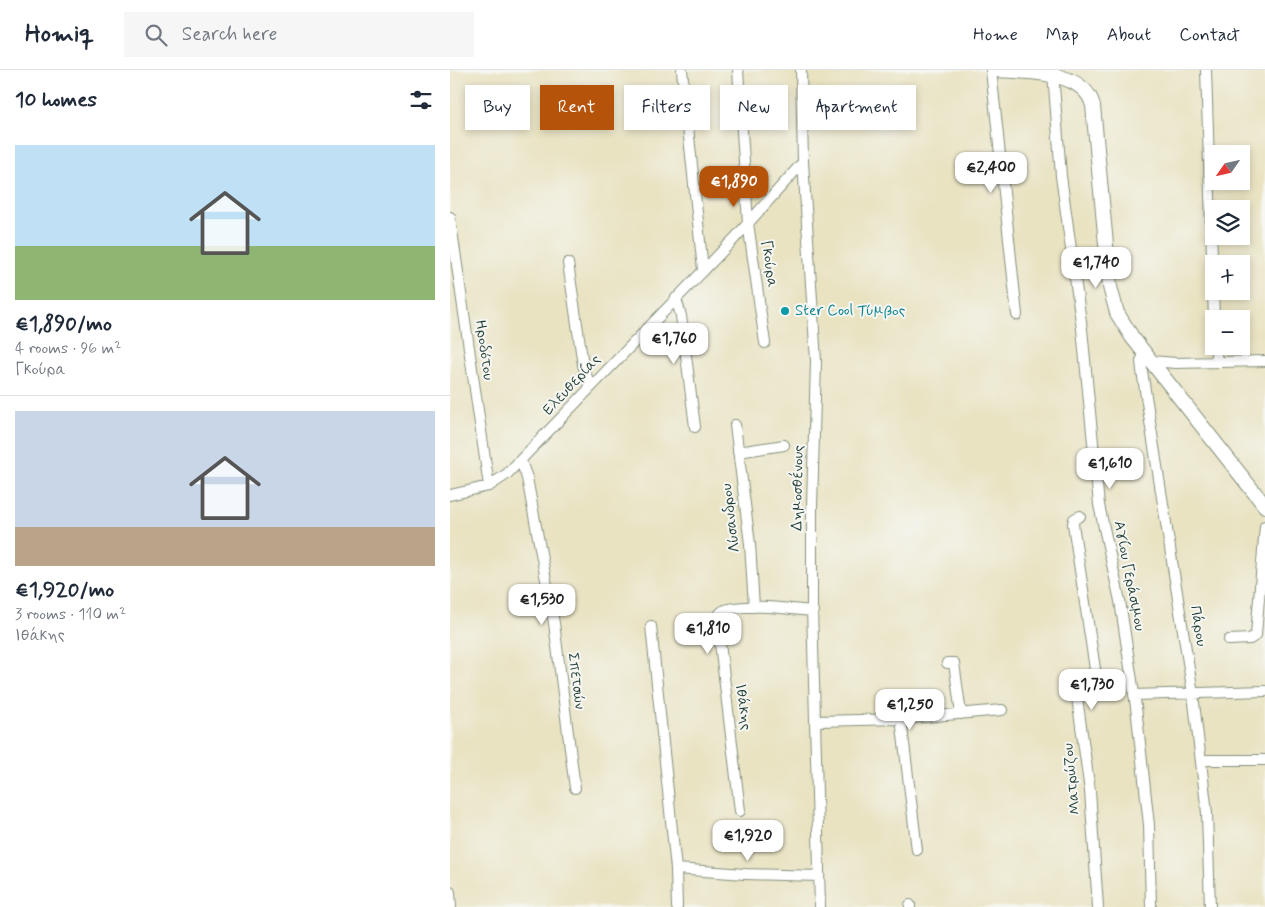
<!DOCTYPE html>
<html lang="en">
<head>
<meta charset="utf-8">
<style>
	body { margin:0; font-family:Mynerve,sans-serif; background:#f6f6f7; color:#1f2937; height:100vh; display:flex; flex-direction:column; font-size:19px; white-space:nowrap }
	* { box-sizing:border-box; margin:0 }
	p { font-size:16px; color:#747a83 }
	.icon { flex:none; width:28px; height:28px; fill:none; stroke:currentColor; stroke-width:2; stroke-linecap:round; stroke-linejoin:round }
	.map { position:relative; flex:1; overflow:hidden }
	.drawer { display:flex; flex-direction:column; background:#fff; width:450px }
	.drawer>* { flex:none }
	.top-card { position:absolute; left:15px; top:15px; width:475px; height:45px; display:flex; gap:10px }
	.needle { width:32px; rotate:236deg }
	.controls { position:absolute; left:755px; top:75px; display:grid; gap:10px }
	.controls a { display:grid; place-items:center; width:45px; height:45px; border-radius:0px; background:#fff; box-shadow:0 2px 8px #0003; font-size:25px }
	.price { position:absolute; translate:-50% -42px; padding:0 11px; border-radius:10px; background:#fff; color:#222; font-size:16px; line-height:32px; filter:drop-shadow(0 1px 2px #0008) }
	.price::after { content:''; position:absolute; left:50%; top:30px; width:15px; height:11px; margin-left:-8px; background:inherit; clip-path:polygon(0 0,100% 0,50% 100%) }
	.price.selected { background:#b45309; color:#fff }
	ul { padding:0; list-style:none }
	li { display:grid; align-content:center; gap:10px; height:265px; padding:0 15px }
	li+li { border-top:1px solid #e0e1e3 }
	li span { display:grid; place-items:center; height:155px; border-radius:0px; color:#555 }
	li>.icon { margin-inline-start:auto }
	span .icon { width:90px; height:90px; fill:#fffc; stroke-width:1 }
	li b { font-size:21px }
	h2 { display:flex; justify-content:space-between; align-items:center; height:60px; padding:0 15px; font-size:21px }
	.pill { padding:0 18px; border-radius:0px; background:#fff; box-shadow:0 2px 8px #0003; font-size:18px; line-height:45px }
	.pill.selected { background:#b45309; color:#fff }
	header { display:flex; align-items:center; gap:30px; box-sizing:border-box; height:70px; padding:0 25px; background:#fff; border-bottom:1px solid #e0e1e3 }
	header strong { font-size:24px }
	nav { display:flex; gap:28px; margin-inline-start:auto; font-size:18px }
	.search { width:350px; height:45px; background:#f6f6f7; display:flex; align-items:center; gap:12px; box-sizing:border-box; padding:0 18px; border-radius:0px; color:#747a83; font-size:19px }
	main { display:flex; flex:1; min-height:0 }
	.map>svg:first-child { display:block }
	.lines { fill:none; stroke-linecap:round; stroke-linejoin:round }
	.street-casing { stroke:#84907b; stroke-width:12 }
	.secondary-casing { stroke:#84907b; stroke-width:16 }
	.street { stroke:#fff; stroke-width:10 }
	.secondary { stroke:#fff; stroke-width:14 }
	.culture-dot { fill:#0f9aa8; stroke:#f6f6f2; stroke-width:2 }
	.labels { text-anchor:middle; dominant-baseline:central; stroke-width:4; stroke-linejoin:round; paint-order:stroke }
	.street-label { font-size:15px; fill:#1f3d34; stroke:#f6f6f2 }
	.culture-label { font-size:15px; fill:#0d838f; stroke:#f6f6f2; text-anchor:start }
</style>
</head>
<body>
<header>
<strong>Homiq</strong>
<div class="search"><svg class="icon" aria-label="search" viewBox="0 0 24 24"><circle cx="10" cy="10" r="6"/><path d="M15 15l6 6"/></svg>Search here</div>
<nav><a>Home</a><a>Map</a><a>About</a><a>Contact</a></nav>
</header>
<main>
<section class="drawer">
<h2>10 homes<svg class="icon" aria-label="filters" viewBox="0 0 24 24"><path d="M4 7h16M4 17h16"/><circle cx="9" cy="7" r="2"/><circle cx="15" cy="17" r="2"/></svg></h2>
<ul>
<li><span style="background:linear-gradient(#bfe0f5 65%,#8fb573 0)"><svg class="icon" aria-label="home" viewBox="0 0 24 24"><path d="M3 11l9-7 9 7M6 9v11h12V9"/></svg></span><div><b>€1,890/mo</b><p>4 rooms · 96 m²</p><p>Γκούρα</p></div></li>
<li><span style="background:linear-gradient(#c9d6e8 75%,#b9a48a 0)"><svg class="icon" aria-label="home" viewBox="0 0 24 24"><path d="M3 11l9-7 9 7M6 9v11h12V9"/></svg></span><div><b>€1,920/mo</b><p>3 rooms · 110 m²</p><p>Ιθάκης</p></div></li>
</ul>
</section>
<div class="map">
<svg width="815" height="837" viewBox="0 0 815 837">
	<rect width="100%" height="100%" fill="#f6f6f2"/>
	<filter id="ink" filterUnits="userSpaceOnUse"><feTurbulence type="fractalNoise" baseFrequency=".02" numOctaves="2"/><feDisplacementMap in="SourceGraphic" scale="10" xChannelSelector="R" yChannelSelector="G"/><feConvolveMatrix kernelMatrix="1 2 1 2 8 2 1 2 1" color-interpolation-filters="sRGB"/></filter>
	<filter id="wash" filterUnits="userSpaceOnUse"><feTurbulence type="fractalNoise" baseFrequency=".0096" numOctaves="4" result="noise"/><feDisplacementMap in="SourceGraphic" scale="20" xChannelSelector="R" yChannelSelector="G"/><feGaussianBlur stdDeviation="1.12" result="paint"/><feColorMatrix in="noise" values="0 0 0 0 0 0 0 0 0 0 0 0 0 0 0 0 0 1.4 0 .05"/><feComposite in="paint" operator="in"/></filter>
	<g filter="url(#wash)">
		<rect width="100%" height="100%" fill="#e9e3c2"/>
	</g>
	<g filter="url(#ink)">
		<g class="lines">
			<!-- street casing -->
			<g class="street-casing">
				<path id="street" d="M232 0 253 200
					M288 0 298 153 315 273
					M351 0 353 92 366 291 362 436V537L370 837
					M541 0 567 245
					M756 0 764 249
					M603 3 611 106 632 259 649 435 670 531 686 637 699 755 701 837
					M0 147 39 416
					M118 193 133 295 140 317
					M226 228 231 246 245 357
					M765 276 767 291
					M695 283 691 291 692 301 743 624 757 743 760 837
					M701 291 726 293 815 291
					M285 355 300 474 304 537
					M288 382 334 375
					M71 391 77 408 104 553 125 718
					M0 425 39 416 57 404 284 169 353 92
					M630 446 624 449 623 454 645 599 641 606 627 608 625 613 640 721 648 837
					M201 556 226 799 227 837
					M779 570 800 569 806 565 815 456
					M497 593H504L511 644
					M684 625 815 621
					M451 649 467 780
					M367 651 451 649 552 640
					M751 690H815
					M290 741 267 548C269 544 271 541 275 540 295 533 340 539 363 541
					M226 799 295 804 369 806
					M0 822 1 837
					M460 835V837"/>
			</g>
			<!-- secondary casing -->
			<g class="secondary-casing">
				<path id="secondary" d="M544 0C577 2 635 0 643 36L660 217 667 243 682 267 815 436"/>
			</g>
			<!-- street -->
			<use href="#street" class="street"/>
			<!-- secondary -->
			<use href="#secondary" class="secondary"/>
		</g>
	</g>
	<!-- markers -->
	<circle class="culture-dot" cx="335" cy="241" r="5"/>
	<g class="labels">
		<!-- street labels -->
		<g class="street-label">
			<text transform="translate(319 194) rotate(82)">Γκούρα</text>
			<text transform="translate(34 280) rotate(82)">Ηροδότου</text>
			<text transform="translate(122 315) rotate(-47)">Ελευθερίας</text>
			<text transform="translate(348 418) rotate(-89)">Δημοσθένους</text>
			<text transform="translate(281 448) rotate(-97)">Λύσανδρου</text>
			<text transform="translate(679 506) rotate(79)">Αγίου Γεράσιμου</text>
			<text transform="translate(748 556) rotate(81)">Πάρου</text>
			<text transform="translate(126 611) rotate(83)">Σπετσών</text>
			<text transform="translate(293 637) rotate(82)">Ιθάκης</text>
			<text transform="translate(622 709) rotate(-96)">Ματρώζου</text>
		</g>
		<!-- culture labels -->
		<g class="culture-label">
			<text x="345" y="241">Ster Cool Τύμβος</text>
		</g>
	</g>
</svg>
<div class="controls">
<a><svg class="needle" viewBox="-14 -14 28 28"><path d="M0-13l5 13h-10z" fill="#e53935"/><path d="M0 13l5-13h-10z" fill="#747a83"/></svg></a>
<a><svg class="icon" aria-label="layers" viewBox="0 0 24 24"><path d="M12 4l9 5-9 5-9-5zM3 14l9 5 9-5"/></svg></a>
<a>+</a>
<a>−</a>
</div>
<b class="price" style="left:541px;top:124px">€2,400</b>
<b class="price selected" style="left:284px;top:138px">€1,890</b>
<b class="price" style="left:646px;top:219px">€1,740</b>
<b class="price" style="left:224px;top:295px">€1,760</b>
<b class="price" style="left:660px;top:420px">€1,610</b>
<b class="price" style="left:92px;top:556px">€1,530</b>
<b class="price" style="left:258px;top:585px">€1,810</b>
<b class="price" style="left:642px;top:641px">€1,730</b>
<b class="price" style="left:460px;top:661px">€1,250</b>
<b class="price" style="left:298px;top:792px">€1,920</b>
<div class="top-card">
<a class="pill">Buy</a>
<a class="pill selected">Rent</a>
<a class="pill">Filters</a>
<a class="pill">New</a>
<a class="pill">Apartment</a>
</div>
</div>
</main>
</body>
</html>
